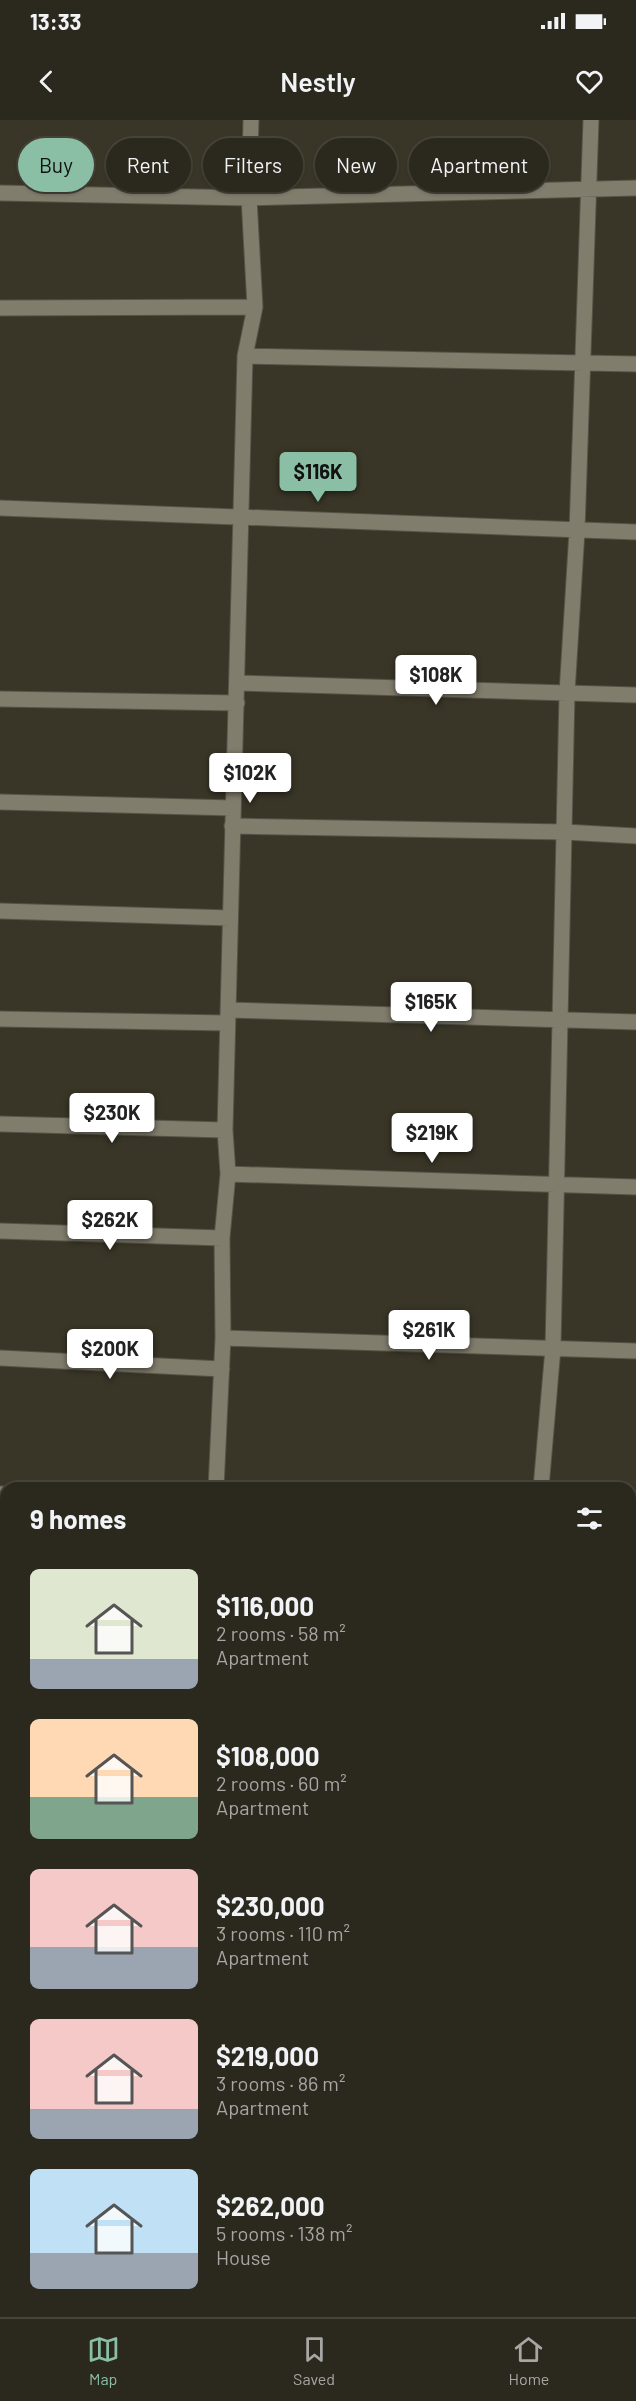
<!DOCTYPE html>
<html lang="en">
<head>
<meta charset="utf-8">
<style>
	body { margin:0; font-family:Barlow,sans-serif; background:#37342a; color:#f1f3f6; height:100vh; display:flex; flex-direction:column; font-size:22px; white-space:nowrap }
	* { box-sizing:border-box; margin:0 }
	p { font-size:20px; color:#a6a6a4 }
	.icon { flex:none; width:33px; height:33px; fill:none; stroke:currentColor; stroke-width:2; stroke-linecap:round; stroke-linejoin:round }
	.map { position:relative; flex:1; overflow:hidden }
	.sheet { position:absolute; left:0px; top:1362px; width:636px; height:836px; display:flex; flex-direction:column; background:#2b281d; border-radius:18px 18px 0 0; box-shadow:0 2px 4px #0004,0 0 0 2px #47443b }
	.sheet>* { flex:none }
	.top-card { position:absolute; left:18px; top:18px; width:600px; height:54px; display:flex; gap:12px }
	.price { position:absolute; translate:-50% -51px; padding:0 14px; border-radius:6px; background:#fff; color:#222; font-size:20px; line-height:39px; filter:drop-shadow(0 2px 3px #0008) }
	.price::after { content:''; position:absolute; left:50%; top:36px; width:18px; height:14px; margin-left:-9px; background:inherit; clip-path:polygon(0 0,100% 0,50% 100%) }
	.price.on { background:#8abfa5; color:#111 }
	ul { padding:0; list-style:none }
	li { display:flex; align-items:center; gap:18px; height:150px; padding:0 30px }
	li span { display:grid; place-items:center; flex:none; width:168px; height:120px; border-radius:9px; color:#555 }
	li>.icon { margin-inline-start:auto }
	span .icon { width:72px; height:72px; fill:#fffc; stroke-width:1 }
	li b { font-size:26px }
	h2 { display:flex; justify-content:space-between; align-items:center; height:72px; padding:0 30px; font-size:26px }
	.chip { padding:0 21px; border-radius:27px; background:#2b281d; box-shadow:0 2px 4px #0004,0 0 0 2px #47443b; font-size:21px; line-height:54px }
	.chip.on { background:#8abfa5; color:#111 }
	.status { display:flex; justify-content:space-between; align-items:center; height:42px; padding:0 30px; background:#2b281d; direction:ltr }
	.status svg { height:16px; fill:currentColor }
	header { display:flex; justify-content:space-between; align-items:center; height:78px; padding:0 30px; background:#2b281d; font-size:27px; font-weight:600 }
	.menu { display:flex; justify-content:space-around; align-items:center; height:84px; border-top:2px solid #47443b; background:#2b281d; font-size:16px; color:#a6a6a4 }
	.menu a { display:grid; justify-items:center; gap:3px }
	.menu .on { color:#8abfa5 }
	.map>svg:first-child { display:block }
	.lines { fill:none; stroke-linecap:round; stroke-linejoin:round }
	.street-casing { stroke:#555347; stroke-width:17 }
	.street { stroke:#817d6d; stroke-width:15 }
</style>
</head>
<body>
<div class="status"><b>13:33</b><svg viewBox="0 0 49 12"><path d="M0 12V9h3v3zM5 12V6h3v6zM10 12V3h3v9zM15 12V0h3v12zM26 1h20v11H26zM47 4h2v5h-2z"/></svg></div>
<header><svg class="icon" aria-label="back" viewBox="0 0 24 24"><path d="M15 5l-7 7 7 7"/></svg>Nestly<svg class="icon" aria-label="heart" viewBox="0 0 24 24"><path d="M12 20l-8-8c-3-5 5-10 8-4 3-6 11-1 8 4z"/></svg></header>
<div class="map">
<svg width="636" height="2197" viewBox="0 0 636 2197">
	<rect width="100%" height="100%" fill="#393627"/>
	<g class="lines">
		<!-- street casing -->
		<g class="street-casing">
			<path id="street" d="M0 73 249 78 636 68
				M0 188 255 187
				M245 236 636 244
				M0 388 636 412
				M238 563 636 575
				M0 579 237 583
				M0 682 233 688
				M232 706 565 712 636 716
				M0 791 230 798
				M228 890 636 902
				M0 899 227 903
				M0 1004 225 1010
				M228 1054 636 1067
				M0 1111 222 1118
				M223 1218 636 1231
				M0 1238 222 1249
				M216 1368 223 1218 222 1118 228 1054 225 1010 245 236 255 187 249 78 251 0
				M541 1368 553 1228 567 573 577 411 591 0
				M0 1374H6
				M630 1383H636
				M0 1516H6
				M630 1555H636
				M0 1642 6 1643
				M0 1771 6 1772
				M630 1781H636
				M0 1903H6
				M630 1909H636
				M630 2044H636
				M0 2123 6 2124
				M473 2192 501 2197"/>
		</g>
		<!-- street -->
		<use href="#street" class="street"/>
	</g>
</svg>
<b class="price on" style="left:318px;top:383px">$116K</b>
<b class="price" style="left:436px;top:586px">$108K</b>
<b class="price" style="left:250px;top:684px">$102K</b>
<b class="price" style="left:431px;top:913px">$165K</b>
<b class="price" style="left:112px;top:1024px">$230K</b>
<b class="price" style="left:432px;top:1044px">$219K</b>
<b class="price" style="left:110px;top:1131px">$262K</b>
<b class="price" style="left:429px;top:1241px">$261K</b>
<b class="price" style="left:110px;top:1260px">$200K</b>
<div class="top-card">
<a class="chip on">Buy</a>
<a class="chip">Rent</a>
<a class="chip">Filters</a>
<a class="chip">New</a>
<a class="chip">Apartment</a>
</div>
<section class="sheet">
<h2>9 homes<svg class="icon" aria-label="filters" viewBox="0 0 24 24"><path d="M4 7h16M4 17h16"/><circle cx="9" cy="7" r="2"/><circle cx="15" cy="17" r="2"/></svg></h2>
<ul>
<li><span style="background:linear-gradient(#dfe7d0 75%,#9aa5b1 0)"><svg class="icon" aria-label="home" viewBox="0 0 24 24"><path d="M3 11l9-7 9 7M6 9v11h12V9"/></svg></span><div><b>$116,000</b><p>2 rooms · 58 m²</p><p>Apartment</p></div></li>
<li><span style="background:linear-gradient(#ffd9b3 65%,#7fa58c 0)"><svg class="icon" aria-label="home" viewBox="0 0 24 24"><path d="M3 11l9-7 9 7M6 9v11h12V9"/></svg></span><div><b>$108,000</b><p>2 rooms · 60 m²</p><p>Apartment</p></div></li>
<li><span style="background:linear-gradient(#f6c9c9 65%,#9aa5b1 0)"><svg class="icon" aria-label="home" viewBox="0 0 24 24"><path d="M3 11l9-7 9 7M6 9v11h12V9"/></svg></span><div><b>$230,000</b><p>3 rooms · 110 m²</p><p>Apartment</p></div></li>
<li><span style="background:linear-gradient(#f6c9c9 75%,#9aa5b1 0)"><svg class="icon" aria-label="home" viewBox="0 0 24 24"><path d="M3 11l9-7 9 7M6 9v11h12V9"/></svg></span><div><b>$219,000</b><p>3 rooms · 86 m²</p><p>Apartment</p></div></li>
<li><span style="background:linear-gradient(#bfe0f5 70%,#9aa5b1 0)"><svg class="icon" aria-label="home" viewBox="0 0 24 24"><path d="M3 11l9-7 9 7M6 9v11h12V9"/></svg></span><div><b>$262,000</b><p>5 rooms · 138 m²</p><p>House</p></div></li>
</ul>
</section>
</div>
<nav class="menu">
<a class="on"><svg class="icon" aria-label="map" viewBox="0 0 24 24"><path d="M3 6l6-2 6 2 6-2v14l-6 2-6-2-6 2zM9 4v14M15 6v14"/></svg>Map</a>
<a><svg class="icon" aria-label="saved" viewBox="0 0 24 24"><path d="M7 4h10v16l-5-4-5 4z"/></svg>Saved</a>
<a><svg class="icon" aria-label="home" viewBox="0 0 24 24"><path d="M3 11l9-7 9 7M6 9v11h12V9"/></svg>Home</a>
</nav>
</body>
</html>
